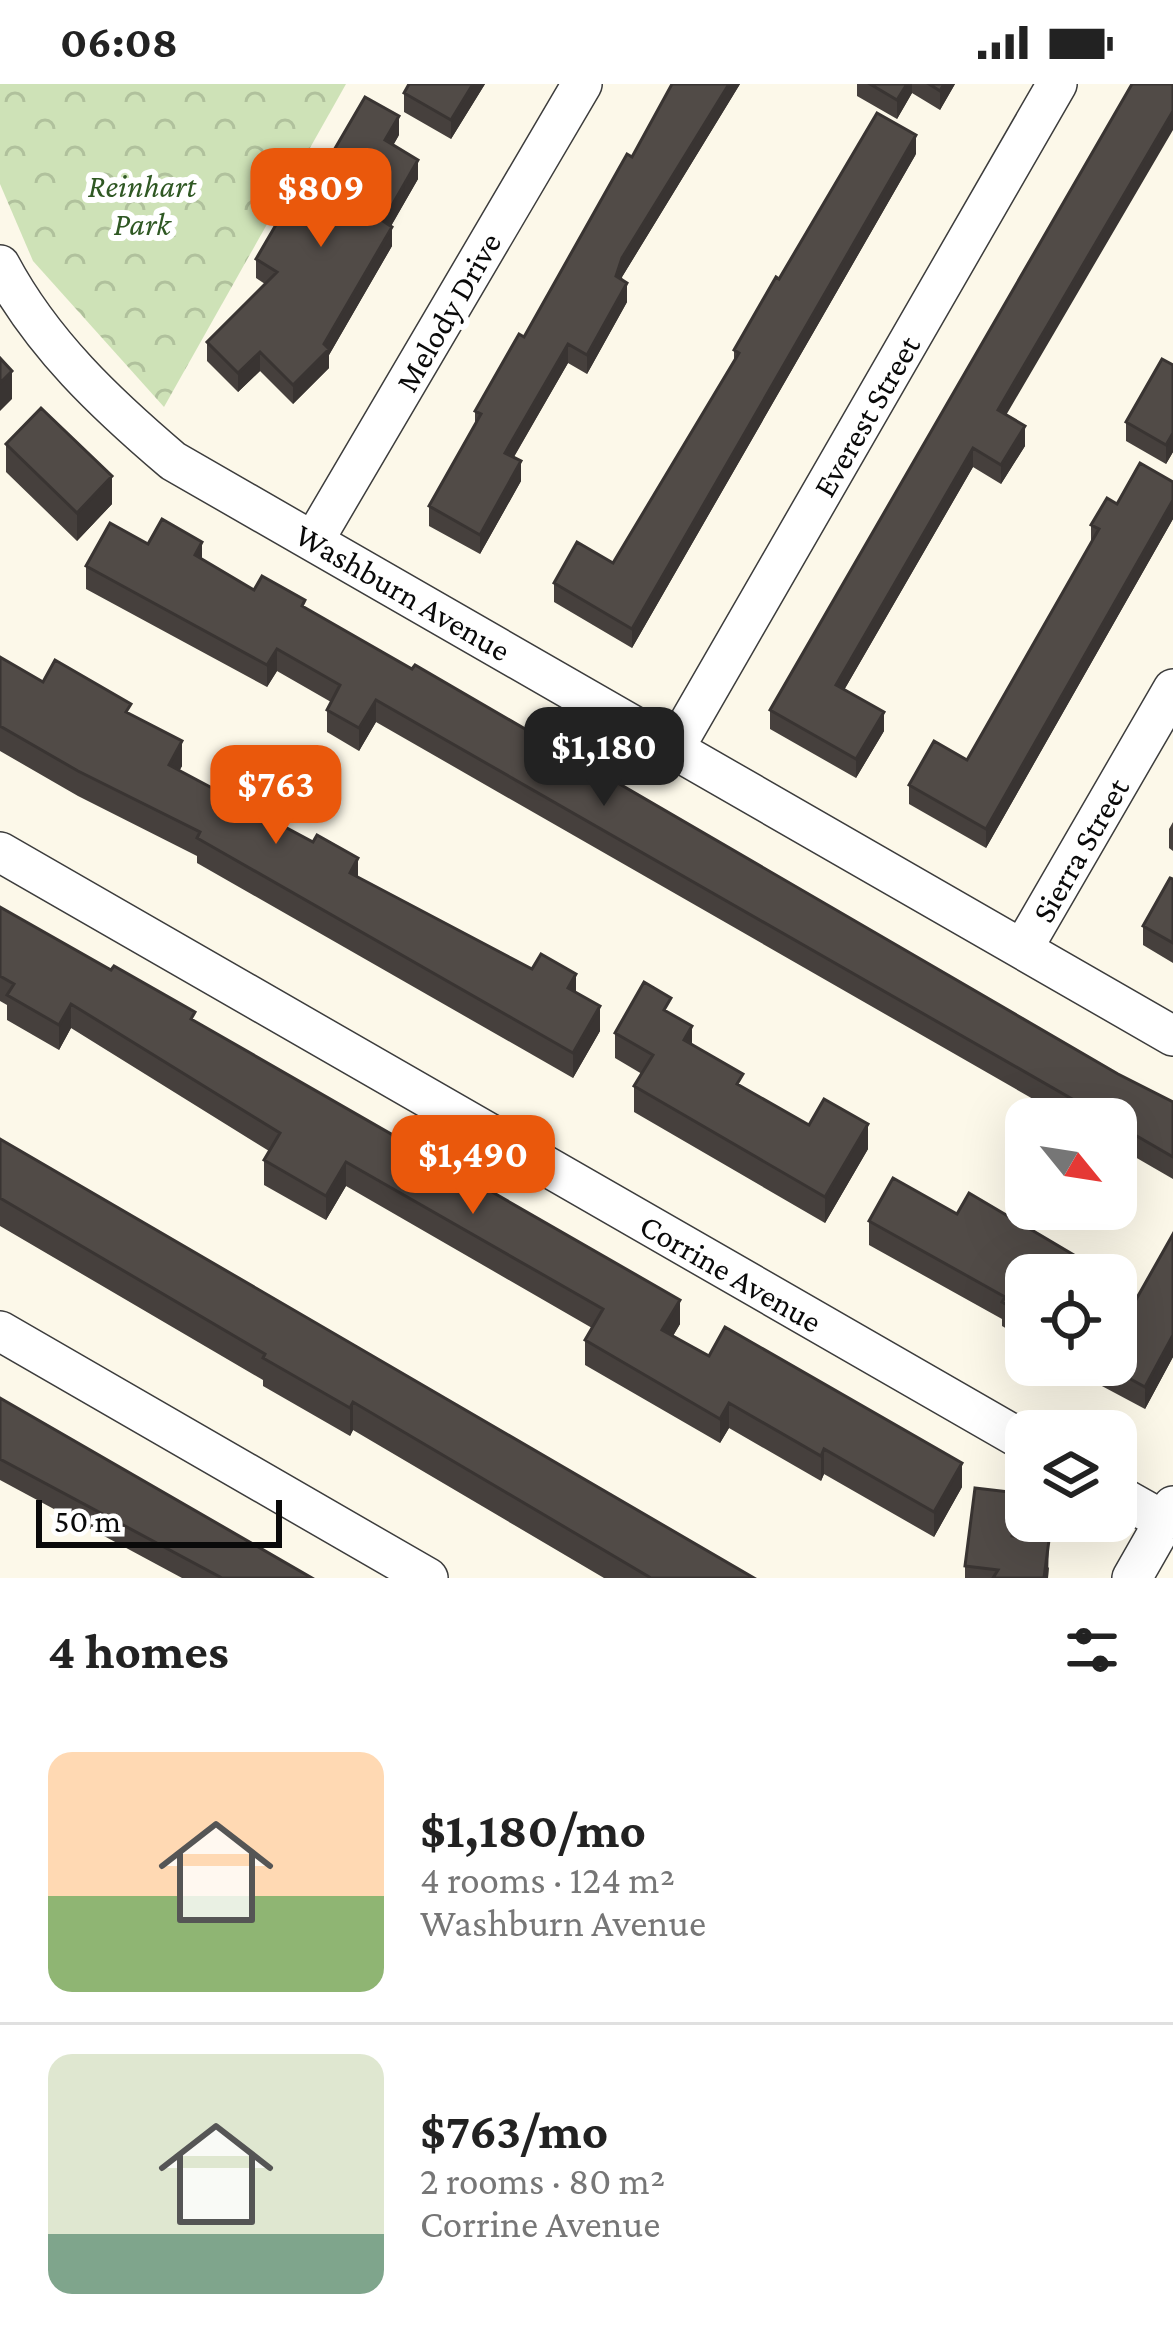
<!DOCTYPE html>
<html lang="en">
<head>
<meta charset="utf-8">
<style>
	body { margin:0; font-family:"Crimson Pro",serif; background:#f6f6f6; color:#222; height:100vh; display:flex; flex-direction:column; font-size:45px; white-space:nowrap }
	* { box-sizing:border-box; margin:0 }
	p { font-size:39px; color:#767676 }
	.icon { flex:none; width:66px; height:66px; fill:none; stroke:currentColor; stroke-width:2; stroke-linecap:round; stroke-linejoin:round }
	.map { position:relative; height:1494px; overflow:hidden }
	.panel { display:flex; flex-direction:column; background:#fff; flex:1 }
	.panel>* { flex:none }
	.needle { width:78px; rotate:120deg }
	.buttons { position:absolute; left:1005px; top:1014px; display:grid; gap:24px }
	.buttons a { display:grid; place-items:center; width:132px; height:132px; border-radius:24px; background:#fff; box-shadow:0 12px 48px #0002; font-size:60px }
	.scale { position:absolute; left:36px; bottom:30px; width:246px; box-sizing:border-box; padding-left:12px; border:6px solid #0a0a0a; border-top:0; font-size:33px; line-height:42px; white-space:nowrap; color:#0a0a0a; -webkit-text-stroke:9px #fff; paint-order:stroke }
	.price { position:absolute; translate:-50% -102px; padding:0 27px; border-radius:24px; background:#ea580c; color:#fff; font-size:39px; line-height:78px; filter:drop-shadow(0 3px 6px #0008) }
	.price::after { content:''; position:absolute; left:50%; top:72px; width:36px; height:27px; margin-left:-18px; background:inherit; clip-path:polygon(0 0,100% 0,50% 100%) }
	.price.selected { background:#222; color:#fff }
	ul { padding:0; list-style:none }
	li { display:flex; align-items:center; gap:36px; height:300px; padding:0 48px }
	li+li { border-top:3px solid #e0e0e0 }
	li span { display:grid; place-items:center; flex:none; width:336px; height:240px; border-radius:24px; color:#555 }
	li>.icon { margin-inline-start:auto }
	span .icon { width:144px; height:144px; fill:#fffc; stroke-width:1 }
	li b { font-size:51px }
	h2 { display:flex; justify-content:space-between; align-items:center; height:144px; padding:0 48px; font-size:51px }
	.status { display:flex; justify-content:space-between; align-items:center; height:84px; padding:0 60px; background:#fff; direction:ltr }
	.status svg { height:33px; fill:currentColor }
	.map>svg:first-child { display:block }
	.park { fill:url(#park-crowns) }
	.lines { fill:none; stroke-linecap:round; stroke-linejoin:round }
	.minor-casing { stroke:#3d3d3d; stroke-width:42 }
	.minor { stroke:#fff; stroke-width:39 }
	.wall { fill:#46403d }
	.shaded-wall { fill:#393432 }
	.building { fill:#514b47; stroke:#393432; stroke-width:3 }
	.labels { text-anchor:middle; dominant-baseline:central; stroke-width:12; stroke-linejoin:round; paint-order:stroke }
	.park-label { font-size:33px; font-style:italic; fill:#2f5823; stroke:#fff }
	.street-label { font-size:33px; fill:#0a0a0a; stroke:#fff }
</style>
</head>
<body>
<div class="status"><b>06:08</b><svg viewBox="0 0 49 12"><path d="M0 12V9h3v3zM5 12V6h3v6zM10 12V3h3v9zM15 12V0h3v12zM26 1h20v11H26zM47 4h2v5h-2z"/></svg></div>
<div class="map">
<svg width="1173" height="1494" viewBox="0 0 1173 1494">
	<defs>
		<pattern id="park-crowns" width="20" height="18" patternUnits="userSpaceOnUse" patternTransform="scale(3)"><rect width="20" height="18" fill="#cee2b7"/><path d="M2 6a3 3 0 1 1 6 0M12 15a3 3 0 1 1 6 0" fill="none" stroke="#b0c19c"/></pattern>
	</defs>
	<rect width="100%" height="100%" fill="#fcf8e9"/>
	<!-- park -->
	<path class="park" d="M0 0H346L164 323 33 177 0 100Z"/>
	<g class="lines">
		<!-- minor casing -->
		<g class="minor-casing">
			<path id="minor" d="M0 181C42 260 106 320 173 377L1173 952
				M314 456 582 0
				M675 663 1057 0
				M0 768 1026 1358
				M1023 864 1173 605
				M0 1247 428 1494
				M1116 1410 1164 1437
				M1132 1494 1173 1422"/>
		</g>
		<!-- minor -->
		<use href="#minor" class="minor"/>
	</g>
	<!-- wall -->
	<path class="wall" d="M409 0H485L451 55 404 28V9Z
		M672 0H740L622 193 627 218 587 290 568 279 514 373 521 397 480 470 429 442V422L475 340V327L524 253 632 73Z
		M857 0H955L940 26 912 9 897 35 857 12Z
		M1132 0 1006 331 1025 362 1001 400 973 383 844 606 884 647 856 694 770 645V626Z
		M399 51 393 61 418 95 391 142 392 162 329 271V284L293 320 260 287 238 308 207 277V258L265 200 256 194V175L316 97Z
		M916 70 632 564 554 518V499L613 479 734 279V266L779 195Z
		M1173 281V368L1166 380 1126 357V338Z
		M6 360 112 420 77 457 6 388Z
		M1173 398V435L986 764 909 720V701L967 676 1091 459V441L1117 420Z
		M148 460 202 476 254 506 305 524 1118 990 1173 1018V1095L1116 1062V1035H1068L376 638 359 667 327 648V626L331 618 277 587 267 603 86 505V482Z
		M0 573 43 598 131 631 182 682 179 687 358 794 576 908 600 947 573 994 197 779V772L78 712 0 667Z
		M1173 738V767L1169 764V745Z
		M1173 795V879L1143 861V842Z
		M0 823 195 937 680 1240 673 1252 962 1403 934 1453 824 1390 821 1397 729 1344 720 1359 585 1281V1256L592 1244 346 1102 326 1136 264 1101V1076L269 1067 71 944 59 966 7 936V921L0 917Z
		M671 930 692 960 743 1004 809 1041 868 1065 825 1139 634 1028V1002L642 990 615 974V949Z
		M0 1055 754 1494H604L353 1346 350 1352 263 1302V1296L0 1142Z
		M957 1130 1079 1191H1026V1256L1002 1242V1235L869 1161V1137Z
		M1173 1150V1273L1145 1325 1100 1301V1281H1116Z
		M0 1314 312 1494H182L0 1396Z
		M1018 1437 1016 1452 1049 1484 1048 1494H965V1482Z"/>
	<!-- shaded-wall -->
	<path class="shaded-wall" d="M473 0H485L451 55V36Z
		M729 0H740L622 193 616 211V192L622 174Z
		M907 0H912V9L897 35V16Z
		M944 0H955L940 26V7Z
		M1173 27V46L998 345V326Z
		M399 32V51L385 76V56Z
		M916 51V70L632 564V545Z
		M418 76V95L383 156V137Z
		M392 143V162L329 271V284L293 320V301L324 260Z
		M627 199V218L587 290V271Z
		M568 260V279L505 388V369Z
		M260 268V287L238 308V289Z
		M12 287V315L0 327V299Z
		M1025 342V362L1001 400V381Z
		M1173 349V368L1166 380V361Z
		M973 364V383L836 620V601Z
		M521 377V397L480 470V451Z
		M112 392V420L77 457V429Z
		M1173 416V435L986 764V745Z
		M202 458V480L195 471Z
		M277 565V587L267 603V581Z
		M376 616V638L359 667V644Z
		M884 628V647L856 694V675Z
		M182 657V682L169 706V681Z
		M358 774V799L350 789Z
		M576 890V915L568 904Z
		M71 920V944L59 966V941Z
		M600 922V947L573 994V969Z
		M692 942V968L684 956Z
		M868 1040V1065L825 1139V1113Z
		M346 1078V1102L326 1136V1112Z
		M1079 1174V1191H1069Z
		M680 1216V1240L662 1270V1246Z
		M1173 1251V1273L1145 1325V1303Z
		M353 1318V1346L350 1352V1324Z
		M729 1319V1344L720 1359V1335Z
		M824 1365V1390L821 1397V1372Z
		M962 1379V1403L934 1453V1428Z
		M1018 1409V1437L1012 1480V1452Z
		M1049 1456 1048 1494H1044Z"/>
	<!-- building -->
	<path class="building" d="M409 0H473L451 36 404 9Z
		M672 0H729L622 174 616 192 627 199 587 271 568 260 505 369 521 377 480 451 429 422 481 330 475 327 519 250 524 253 627 70 632 73Z
		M870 0H907L897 16Z
		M929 0H944L940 7Z
		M1132 0H1173V27L998 326 1025 342 1001 381 973 364 836 601 884 628 856 675 770 626Z
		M365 13 399 32 385 56 418 76 383 137 392 143 324 260 329 265 293 301 260 268 238 289 207 258 277 188 256 175 305 91 316 97Z
		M877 29 916 51 632 545 554 499 577 458 613 479 739 269 734 266 776 193 779 195Z
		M0 274 12 287 0 299Z
		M1162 275 1173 281V349L1166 361 1126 338Z
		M41 324 112 392 77 429 6 360Z
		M1140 379 1173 398V416L986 745 909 701 934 657 967 676 1099 445 1091 441 1107 414 1117 420Z
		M162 435 202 458 195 471 254 506 262 492 305 516 302 522 412 585 415 581 1118 990 1173 1018V1073L1116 1040V1035H1107L376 616 359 644 327 626 340 601 277 565 267 581 86 482 110 439 148 460Z
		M0 573 43 598 55 576 131 620 126 628 182 657 169 681 313 758 317 751 358 774 350 789 532 885 541 870 576 890 568 904 600 922 573 969 197 754 200 748 78 687 0 642Z
		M1170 794 1173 795V859L1143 842Z
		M0 823 111 886 114 882 195 928 191 935 680 1216 662 1246 709 1272 725 1243 962 1379 934 1428 824 1365 821 1372 729 1319 720 1335 585 1256 603 1225 346 1078 326 1112 264 1076 280 1049 71 920 59 941 7 911 14 900 0 892Z
		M644 898 671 914 664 926 692 942 684 956 743 990 737 1000 809 1041 824 1015 868 1040 825 1113 634 1002 653 971 615 949Z
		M0 1055 754 1494H651L353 1318 350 1324 263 1274 265 1270 0 1114Z
		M893 1094 957 1130 969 1109 1079 1174 1069 1191H1026V1232L1002 1218 1005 1213 869 1137Z
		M1173 1150V1251L1145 1303 1105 1281H1116V1251Z
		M0 1314 312 1494H222L0 1375Z
		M975 1404 1018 1409 1012 1452 1049 1456 1044 1494H993L998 1486 965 1482Z"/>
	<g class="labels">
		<!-- park labels -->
		<g class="park-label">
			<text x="142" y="101">Reinhart<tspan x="142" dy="38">Park</tspan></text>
		</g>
		<!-- street labels -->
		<g class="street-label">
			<text transform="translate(448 228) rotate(-60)">Melody Drive</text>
			<text transform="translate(866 332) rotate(-60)">Everest Street</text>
			<text transform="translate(403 508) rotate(30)">Washburn Avenue</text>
			<text transform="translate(1080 766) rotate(-60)">Sierra Street</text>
			<text transform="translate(731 1189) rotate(30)">Corrine Avenue</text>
		</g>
	</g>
</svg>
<div class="buttons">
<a><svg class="needle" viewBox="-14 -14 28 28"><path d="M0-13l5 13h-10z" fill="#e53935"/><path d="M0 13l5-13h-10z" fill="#767676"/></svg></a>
<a><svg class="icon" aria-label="locate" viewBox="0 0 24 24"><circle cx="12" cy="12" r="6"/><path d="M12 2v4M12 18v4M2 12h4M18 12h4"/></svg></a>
<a><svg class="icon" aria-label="layers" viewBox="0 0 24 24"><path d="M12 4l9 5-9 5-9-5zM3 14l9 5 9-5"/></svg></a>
</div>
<div class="scale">50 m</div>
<b class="price" style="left:321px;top:166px">$809</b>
<b class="price selected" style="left:604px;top:725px">$1,180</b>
<b class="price" style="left:276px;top:763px">$763</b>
<b class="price" style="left:473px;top:1133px">$1,490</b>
</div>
<section class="panel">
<h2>4 homes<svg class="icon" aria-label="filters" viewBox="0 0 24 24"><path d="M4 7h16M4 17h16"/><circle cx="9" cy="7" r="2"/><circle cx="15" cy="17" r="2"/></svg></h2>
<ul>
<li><span style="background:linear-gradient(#ffd9b3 60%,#8fb573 0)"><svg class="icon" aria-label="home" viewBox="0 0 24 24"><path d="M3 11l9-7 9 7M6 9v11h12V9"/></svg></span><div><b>$1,180/mo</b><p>4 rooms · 124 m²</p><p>Washburn Avenue</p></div></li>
<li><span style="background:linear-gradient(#dfe7d0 75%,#7fa58c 0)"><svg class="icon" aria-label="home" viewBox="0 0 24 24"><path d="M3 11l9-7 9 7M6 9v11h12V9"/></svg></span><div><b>$763/mo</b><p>2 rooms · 80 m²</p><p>Corrine Avenue</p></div></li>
</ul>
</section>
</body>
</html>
